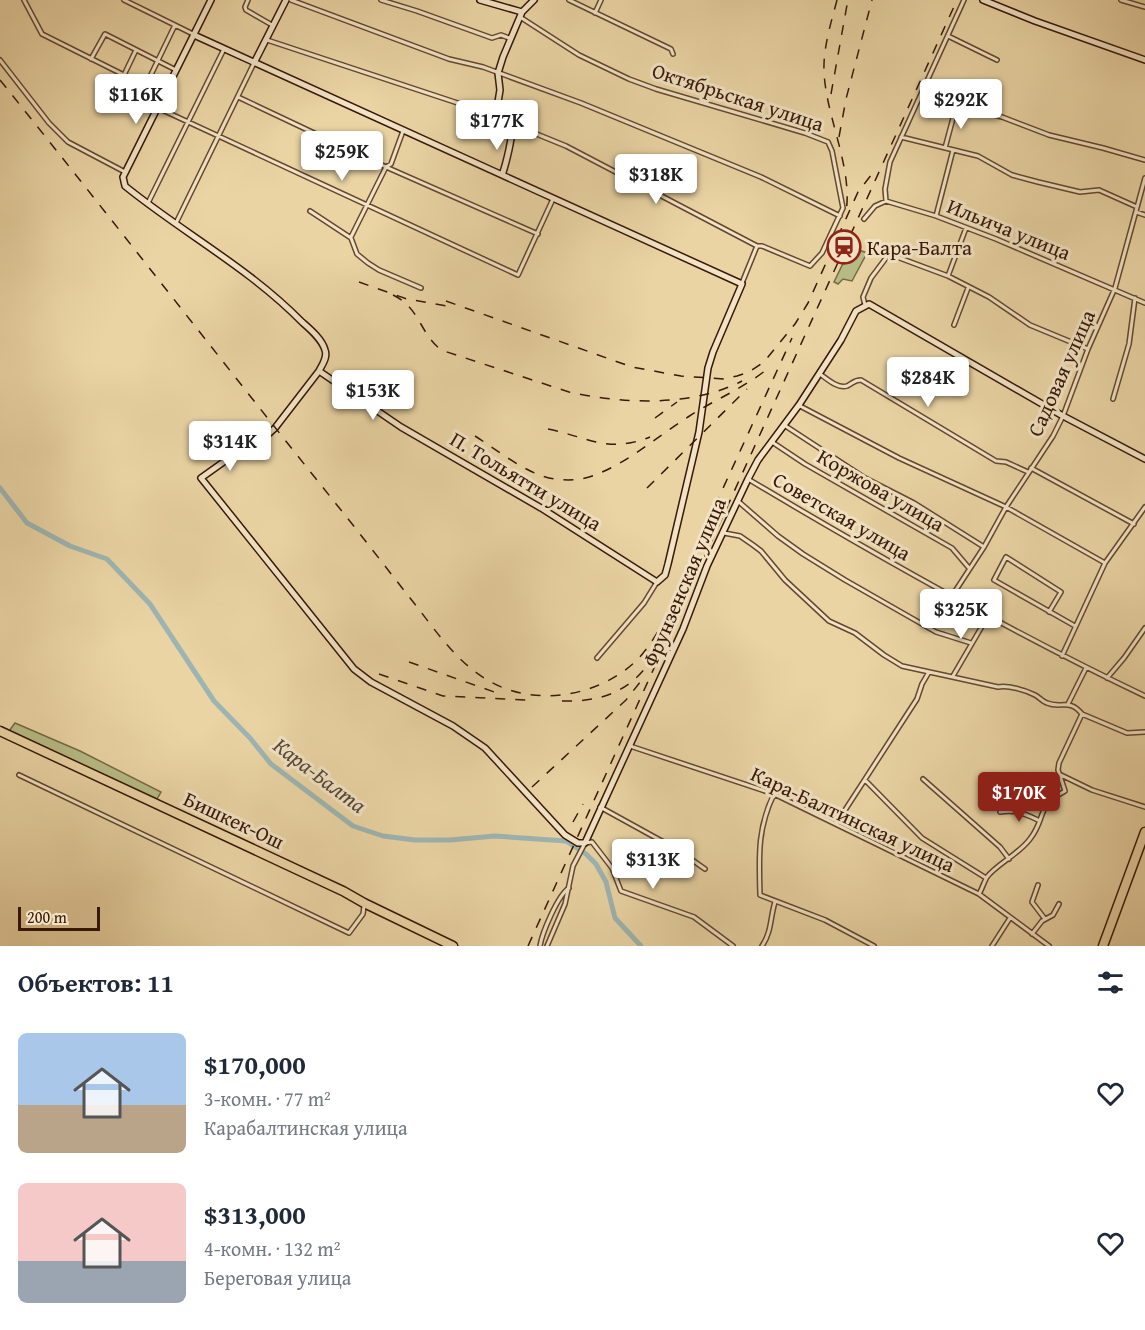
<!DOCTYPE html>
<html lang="ru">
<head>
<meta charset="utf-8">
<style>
	body { margin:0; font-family:"Gentium Book Plus",serif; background:#f2f2f3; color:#1f2937; height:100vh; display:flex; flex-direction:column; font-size:22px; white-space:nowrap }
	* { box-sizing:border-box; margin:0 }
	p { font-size:20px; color:#747a83 }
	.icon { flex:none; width:33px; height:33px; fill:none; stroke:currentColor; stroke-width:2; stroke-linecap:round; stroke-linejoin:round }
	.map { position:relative; height:946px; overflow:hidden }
	.side { display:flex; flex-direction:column; background:#fff; flex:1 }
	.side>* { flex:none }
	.scale { position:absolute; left:18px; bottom:15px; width:82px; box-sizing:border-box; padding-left:6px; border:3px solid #381808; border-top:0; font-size:16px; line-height:21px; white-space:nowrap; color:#381808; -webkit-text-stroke:4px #f1e3c4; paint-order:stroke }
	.price { position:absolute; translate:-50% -51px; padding:0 14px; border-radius:6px; background:#fff; color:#222; font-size:20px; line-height:39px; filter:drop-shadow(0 2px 3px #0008) }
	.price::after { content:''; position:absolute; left:50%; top:36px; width:18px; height:14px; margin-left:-9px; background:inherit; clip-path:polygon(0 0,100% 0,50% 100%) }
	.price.selected { background:#8f2418; color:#fff }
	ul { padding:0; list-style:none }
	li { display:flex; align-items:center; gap:18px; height:150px; padding:0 18px }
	li span { display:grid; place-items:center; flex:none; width:168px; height:120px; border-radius:9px; color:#555 }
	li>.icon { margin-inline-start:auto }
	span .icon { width:72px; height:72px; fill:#fffc; stroke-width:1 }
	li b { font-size:26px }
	h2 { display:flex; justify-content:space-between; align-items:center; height:72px; padding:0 18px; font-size:26px }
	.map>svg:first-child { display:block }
	.green { fill:#b7bc85; stroke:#786a46; stroke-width:1.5 }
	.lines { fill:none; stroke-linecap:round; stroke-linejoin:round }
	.river { stroke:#9db5b2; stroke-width:5 }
	.street-casing { stroke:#64472f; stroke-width:6 }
	.secondary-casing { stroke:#381808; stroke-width:8 }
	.highway-casing { stroke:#381808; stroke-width:11 }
	.street { stroke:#f1e3c4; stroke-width:3 }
	.secondary { stroke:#f1e3c4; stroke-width:5 }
	.highway { stroke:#ead4a4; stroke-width:8 }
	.rail { stroke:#381808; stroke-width:1.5; stroke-dasharray:10 10; stroke-linecap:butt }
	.labels { text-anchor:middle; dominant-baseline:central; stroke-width:6; stroke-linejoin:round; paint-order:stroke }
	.street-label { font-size:21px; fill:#381808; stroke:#f1e3c4 }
	.poi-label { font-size:21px; fill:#381808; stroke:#f1e3c4; text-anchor:start }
	.water-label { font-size:22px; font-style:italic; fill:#56473b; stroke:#f1e3c4 }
</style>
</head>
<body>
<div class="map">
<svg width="1145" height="946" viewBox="0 0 1145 946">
	<rect width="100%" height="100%" fill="#ead4a4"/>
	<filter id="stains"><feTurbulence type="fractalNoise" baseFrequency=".00333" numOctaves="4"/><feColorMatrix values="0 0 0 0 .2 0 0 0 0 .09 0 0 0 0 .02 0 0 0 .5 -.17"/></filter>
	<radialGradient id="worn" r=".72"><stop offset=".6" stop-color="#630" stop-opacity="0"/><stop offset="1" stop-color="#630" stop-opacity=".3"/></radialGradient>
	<!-- green -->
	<path class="green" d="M851 247 867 253 852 281 843 279 838 284 834 282Z
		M15 723 80 751 161 792 157 799 9 731Z"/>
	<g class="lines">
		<!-- river -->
		<path class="river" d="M0 488 27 523 70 546 107 559 150 604 214 701 250 738 271 764 353 826 383 836 415 840H450L495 836 566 841 586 854 596 864 606 882 615 918 641 946"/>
		<!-- street casing -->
		<g class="street-casing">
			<path id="street" d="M24 0 42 34 164 95
				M124 0 193 34
				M248 0 245 7 246 10 272 25
				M291 0 449 59 483 67 581 103 761 177 840 216
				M381 0 417 11 492 38 501 35 509 38
				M569 0 671 49 673 54
				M1121 0 1145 7
				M595 13 601 0
				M948 36 997 60
				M267 40 497 116
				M91 59 105 34 176 70
				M0 60 49 123 68 142 125 172
				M124 75 136 50
				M146 85 175 25
				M921 96 1002 117 1049 135 1103 148 1145 160
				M238 97 386 167 538 234
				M158 108 518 275 553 199
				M512 124 566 146 757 246H762L810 266 822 253 843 208 832 151 828 142 805 133 656 89 629 79 579 55 520 17
				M901 137 978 156 1012 175 1038 182 1080 192 1099 190 1137 207
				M945 148 956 107
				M886 201 885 189 890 162 964 0
				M148 203 224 49
				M310 211 351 238 357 254 368 263 379 270 421 288
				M1136 212 1145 215
				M936 216 953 150
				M864 219 875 206 886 201 936 216 996 239 1145 303
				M176 223 254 63
				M351 237 386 167 391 164 403 131
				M948 276 966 228
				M742 283 757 246
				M865 305 863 297 871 278 889 254 948 276 989 297 1030 325 1088 349
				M954 325 968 288
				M820 374C827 379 838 389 847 386 853 383 854 380 861 380L996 461 1006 462 1028 472
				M1113 399 1129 344 1135 298
				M800 406 899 458 1006 507 1105 563
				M784 425 865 478 914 503 984 547
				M772 442 805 464 952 548 969 568
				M1031 468 1134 524
				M748 479C877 556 1009 631 1145 696
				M739 502 778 536 803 554 845 580 936 632 971 643
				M724 533 740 536 753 545 761 551 785 580 829 621 855 633 884 655 902 666 998 687C1008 685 1025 690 1035 695 1039 697 1043 702 1047 703 1061 709 1069 698 1082 714L1059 763 1058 770 1065 791C1035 807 1047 817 1030 839 1019 854 997 864 987 877 984 882 982 889 979 894
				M952 596 984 547 1006 507 1053 436 1063 416 1088 349 1115 288 1145 178
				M1049 612 1061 592 1006 557 994 580 1075 626
				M1062 656 1105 563 1145 507
				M597 658 644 603 657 582
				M953 676 988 616
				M1107 678 1124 658 1145 628
				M1068 704 1086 668
				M1082 714 1127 733 1145 732
				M630 746 774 794 979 894 1049 946
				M19 775 349 933 363 914 364 906
				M1061 775 1092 790 1145 807
				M923 779 1000 847 1009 859
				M865 780 922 838 986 878
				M774 794C757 829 759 857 760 895L825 920 874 946
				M600 807 678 850 705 869
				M1000 812C1015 809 1025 814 1038 820
				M836 824 917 699 922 684 929 672
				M1038 885 1032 902 1045 919
				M1032 934 1042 921 1053 915 1059 904
				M540 946C542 933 558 895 569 888
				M547 946 565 904 573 866 585 843 592 842 612 868 621 891 694 917 733 946
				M762 946C772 931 770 918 775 902
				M992 946 1010 918"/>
		</g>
		<!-- secondary casing -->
		<g class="secondary-casing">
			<path id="secondary" d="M480 0 522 12
				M983 0 1035 21 1145 60
				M194 35 742 284 713 352 708 368 699 432 668 564 665 575 657 582 541 508 401 427 319 371C322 365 328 357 325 350 322 339 310 329 302 322 249 268 183 233 125 186L123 177 211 0
				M254 63 286 0
				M502 175C505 167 514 134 511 126 509 121 500 118 496 114L500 90 498 73 503 57 522 12 534 0
				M319 371 275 428 264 438 246 446 201 478 354 669 371 682 453 726 485 748 565 835 578 843H585L683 629 707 566 748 479 758 460 799 405 841 340 856 311 869 304 1063 416 1145 459"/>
		</g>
		<!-- highway casing -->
		<g class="highway-casing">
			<path id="highway" d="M0 731 343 891 364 903 453 946
				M1103 946 1145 832"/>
		</g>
		<!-- street -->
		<use href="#street" class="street"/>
		<!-- secondary -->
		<use href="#secondary" class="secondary"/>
		<!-- highway -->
		<use href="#highway" class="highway"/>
		<!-- rail -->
		<path class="rail" d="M837 0C831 23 823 48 824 72 826 117 853 168 846 212
			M0 80C116 224 229 371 345 515 368 544 391 574 414 603 439 635 464 673 504 688 548 705 602 693 636 661 652 645 663 622 675 602
			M831 94 847 5
			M839 137 846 99 872 0
			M359 282 407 299 452 307
			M393 295C420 308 419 332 441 350L569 392C623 404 692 407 742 381
			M446 301 632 367 681 376 724 379 737 376 749 372 764 362 795 324 808 303 858 192 875 170
			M655 418 677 402
			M548 429C588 437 607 454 650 437
			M475 436C497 450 529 476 555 479 569 481 583 480 595 475 629 462 658 436 688 417 714 400 742 389 766 370
			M647 488 747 389
			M702 544 719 497 792 338
			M670 609 683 580
			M409 662 500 694
			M379 674 443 696 526 700
			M562 701C599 702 628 693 650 662
			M532 787 626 700 641 681
			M573 822 583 804
			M528 946 957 0"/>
	</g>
	<!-- icons -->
	<defs>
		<g id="station-ring" transform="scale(1.725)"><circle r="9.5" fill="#f1e3c4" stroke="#8f2418" stroke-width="1.5"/><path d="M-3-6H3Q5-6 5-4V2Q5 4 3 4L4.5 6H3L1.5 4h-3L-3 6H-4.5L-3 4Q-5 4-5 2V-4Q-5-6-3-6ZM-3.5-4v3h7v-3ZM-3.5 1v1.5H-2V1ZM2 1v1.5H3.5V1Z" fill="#8f2418"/></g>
	</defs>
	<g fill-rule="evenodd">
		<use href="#station-ring" x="844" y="247"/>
	</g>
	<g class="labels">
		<!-- street labels -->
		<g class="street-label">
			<text transform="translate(738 97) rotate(18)">Октябрьская улица</text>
			<text transform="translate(1009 229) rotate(22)">Ильича улица</text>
			<text transform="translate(1061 373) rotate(-66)">Садовая улица</text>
			<text transform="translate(526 481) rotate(31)">П. Тольятти улица</text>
			<text transform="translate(881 490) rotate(30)">Коржова улица</text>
			<text transform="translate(842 516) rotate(30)">Советская улица</text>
			<text transform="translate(684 582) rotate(-67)">Фрунзенская улица</text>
			<text transform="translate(853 819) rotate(25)">Кара-Балтинская улица</text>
			<text transform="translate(234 820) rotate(25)">Бишкек-Ош</text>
		</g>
		<!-- poi labels -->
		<g class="poi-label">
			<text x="867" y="247">Кара-Балта</text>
		</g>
		<!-- water labels -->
		<g class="water-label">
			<text transform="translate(320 775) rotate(37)">Кара-Балта</text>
		</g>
	</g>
	<rect width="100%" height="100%" filter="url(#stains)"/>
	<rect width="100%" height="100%" fill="url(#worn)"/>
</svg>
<div class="scale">200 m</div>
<b class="price" style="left:136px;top:125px">$116K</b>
<b class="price" style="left:961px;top:130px">$292K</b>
<b class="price" style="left:497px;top:151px">$177K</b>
<b class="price" style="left:342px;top:182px">$259K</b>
<b class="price" style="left:656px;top:205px">$318K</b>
<b class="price" style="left:928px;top:408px">$284K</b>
<b class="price" style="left:373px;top:421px">$153K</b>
<b class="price" style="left:230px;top:472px">$314K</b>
<b class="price" style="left:961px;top:640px">$325K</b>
<b class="price selected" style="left:1019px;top:823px">$170K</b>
<b class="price" style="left:653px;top:890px">$313K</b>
</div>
<section class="side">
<h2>Объектов: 11<svg class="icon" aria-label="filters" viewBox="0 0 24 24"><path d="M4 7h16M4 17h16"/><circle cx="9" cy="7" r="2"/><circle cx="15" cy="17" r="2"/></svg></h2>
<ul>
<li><span style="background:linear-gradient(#a9c7e8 60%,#b9a48a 0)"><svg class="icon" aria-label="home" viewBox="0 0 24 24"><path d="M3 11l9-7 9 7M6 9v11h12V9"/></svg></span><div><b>$170,000</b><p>3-комн. · 77 m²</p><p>Карабалтинская улица</p></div><svg class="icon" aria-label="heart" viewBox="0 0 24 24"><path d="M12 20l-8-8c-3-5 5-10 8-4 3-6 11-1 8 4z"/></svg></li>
<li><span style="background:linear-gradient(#f6c9c9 65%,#9aa5b1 0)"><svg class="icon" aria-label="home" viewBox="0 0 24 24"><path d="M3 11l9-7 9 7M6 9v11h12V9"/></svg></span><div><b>$313,000</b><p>4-комн. · 132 m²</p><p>Береговая улица</p></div><svg class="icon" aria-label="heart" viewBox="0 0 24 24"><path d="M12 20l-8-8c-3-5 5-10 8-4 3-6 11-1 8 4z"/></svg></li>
</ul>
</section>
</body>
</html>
